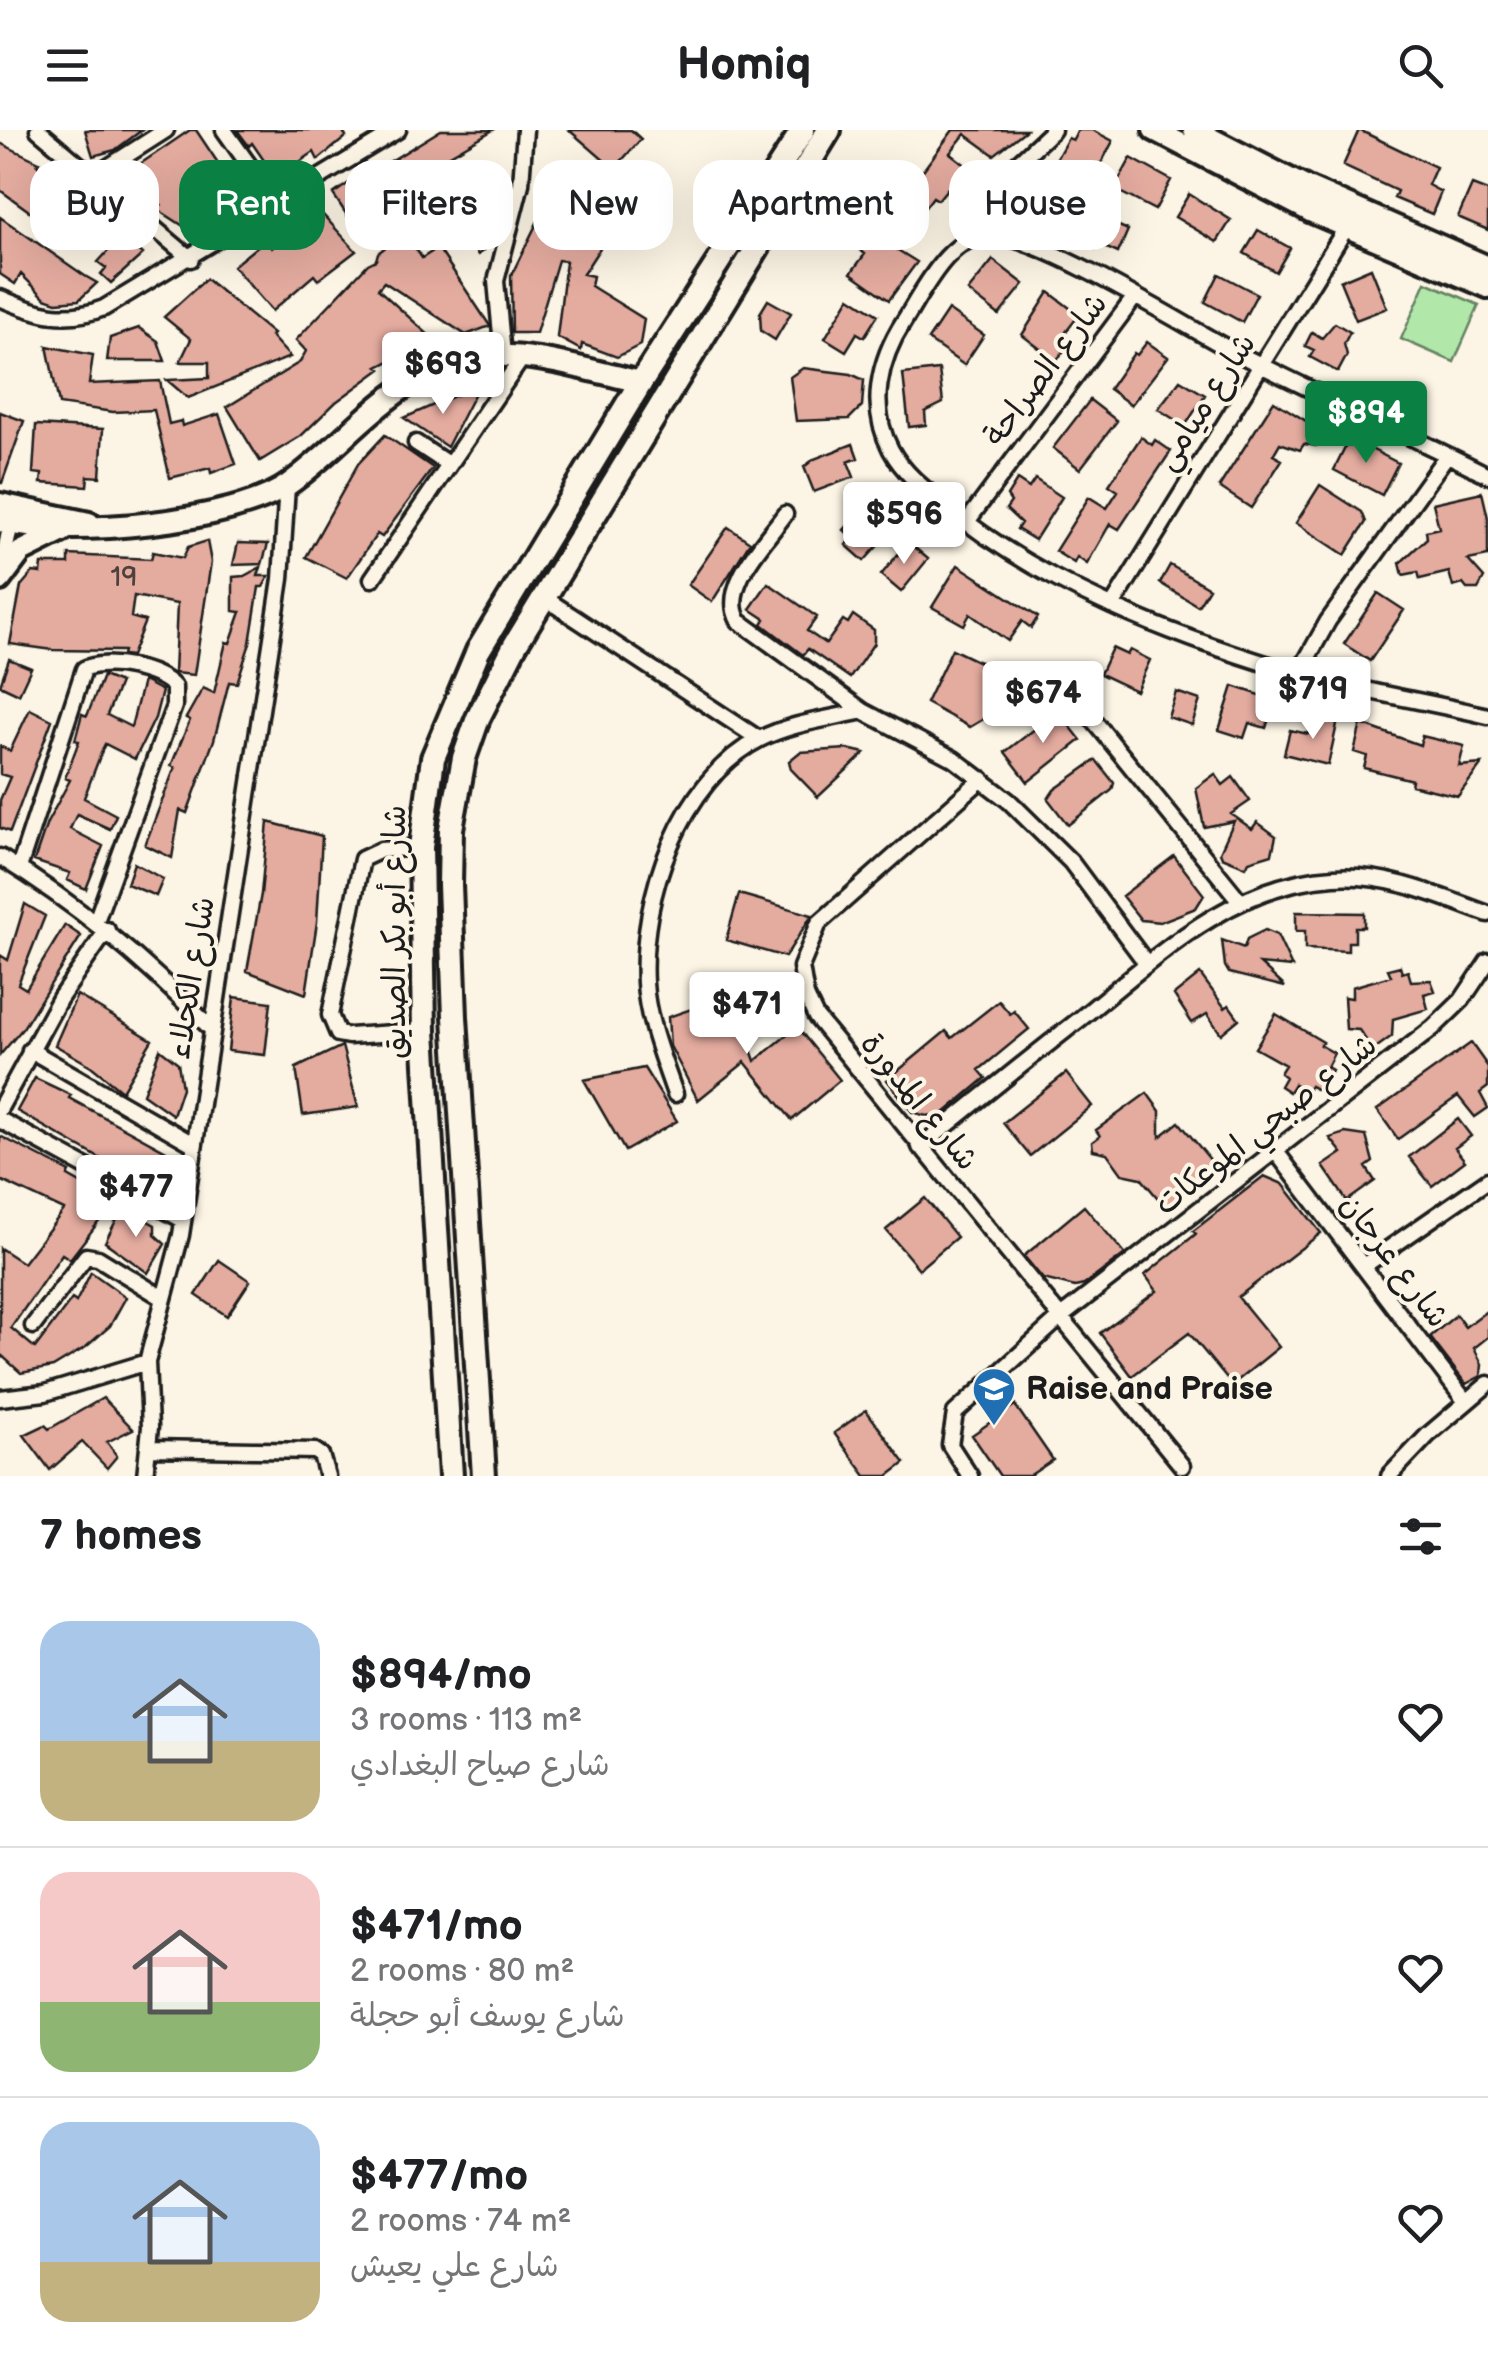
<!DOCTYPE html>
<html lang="en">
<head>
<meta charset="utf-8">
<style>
	body { margin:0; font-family:"Balsamiq Sans","Playpen Sans Arabic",sans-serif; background:#f6f6f6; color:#202124; height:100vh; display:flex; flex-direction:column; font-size:38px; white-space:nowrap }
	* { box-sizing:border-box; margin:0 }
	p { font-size:32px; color:#757577 }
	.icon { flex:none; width:55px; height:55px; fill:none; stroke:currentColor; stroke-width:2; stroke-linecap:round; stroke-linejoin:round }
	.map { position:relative; height:1346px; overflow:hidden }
	.side { display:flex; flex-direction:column; background:#fff; flex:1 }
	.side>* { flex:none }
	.top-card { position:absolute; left:30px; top:30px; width:1430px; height:90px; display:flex; gap:20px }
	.price { position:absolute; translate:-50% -85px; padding:0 22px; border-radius:10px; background:#fff; color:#222; font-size:32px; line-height:65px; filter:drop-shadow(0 2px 5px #0008) }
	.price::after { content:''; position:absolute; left:50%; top:60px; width:30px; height:22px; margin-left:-15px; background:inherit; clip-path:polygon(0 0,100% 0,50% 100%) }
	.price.active { background:#0b8043; color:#fff }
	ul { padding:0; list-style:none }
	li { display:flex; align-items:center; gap:30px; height:250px; padding:0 40px }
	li+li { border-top:2px solid #e0e0e0 }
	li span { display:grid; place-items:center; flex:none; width:280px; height:200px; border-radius:30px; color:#555 }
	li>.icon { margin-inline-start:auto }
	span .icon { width:120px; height:120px; fill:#fffc; stroke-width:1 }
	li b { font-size:42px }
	h2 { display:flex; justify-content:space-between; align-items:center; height:120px; padding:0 40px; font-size:42px }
	.chip { padding:0 35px; border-radius:30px; background:#fff; box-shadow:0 10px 40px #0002; font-size:35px; line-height:90px }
	.chip.active { background:#0b8043; color:#fff }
	header { display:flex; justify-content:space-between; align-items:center; height:130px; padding:0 40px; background:#fff; font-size:45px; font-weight:700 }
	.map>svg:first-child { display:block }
	.green { fill:#b1e8aa; stroke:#668263; stroke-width:2.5 }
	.building { fill:#e4ab9f; stroke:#1c1c1c; stroke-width:2.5 }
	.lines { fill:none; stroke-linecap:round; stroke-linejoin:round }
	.street-casing { stroke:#1c1c1c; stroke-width:21 }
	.secondary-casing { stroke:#1c1c1c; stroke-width:28 }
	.primary-casing { stroke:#1c1c1c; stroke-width:30 }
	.street { stroke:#fcf5e5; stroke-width:14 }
	.secondary { stroke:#fcf5e5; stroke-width:20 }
	.primary { stroke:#fcf5e5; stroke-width:22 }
	.labels { text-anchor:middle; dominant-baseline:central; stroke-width:8; stroke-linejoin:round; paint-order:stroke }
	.number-label { font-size:28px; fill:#4e403d }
	.street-label { font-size:32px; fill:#1c1c1c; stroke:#fcf5e5 }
	.poi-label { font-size:32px; font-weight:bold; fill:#1c1c1c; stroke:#fcf5e5; text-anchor:start }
</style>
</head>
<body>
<header><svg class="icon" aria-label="menu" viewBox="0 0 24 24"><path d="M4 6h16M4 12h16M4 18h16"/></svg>Homiq<svg class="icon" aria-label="search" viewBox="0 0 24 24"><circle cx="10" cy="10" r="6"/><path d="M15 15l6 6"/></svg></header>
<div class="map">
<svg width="1488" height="1346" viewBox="0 0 1488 1346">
	<rect width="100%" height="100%" fill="#fcf5e5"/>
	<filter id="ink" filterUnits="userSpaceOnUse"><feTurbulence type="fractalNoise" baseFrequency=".01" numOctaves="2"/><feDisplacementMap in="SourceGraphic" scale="20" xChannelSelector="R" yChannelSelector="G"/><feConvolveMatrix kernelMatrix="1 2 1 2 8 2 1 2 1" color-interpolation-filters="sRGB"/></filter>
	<g filter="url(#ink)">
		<!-- green -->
		<path class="green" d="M1426 152 1479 175 1454 232 1401 209Z"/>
		<!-- building -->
		<path class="building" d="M85 0H142L115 20 93 26Z
			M190 0H196L238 63 185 97 157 79 161 75 135 68 115 51Z
			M237 0H342L346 7 318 30 314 22 276 48 252 13 249 16Z
			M441 0H493L445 28 455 43 434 56 429 47 404 62 386 34Z
			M569 0H631L641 9 614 39Z
			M953 0H1026L994 25 965 4 950 23 972 40 954 64 947 59 938 70 933 67 923 80 904 66Z
			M1078 0H1092L1113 11 1091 52 1054 33 1068 8 1073 10Z
			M1359 0 1436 37 1428 55 1441 62 1432 84 1394 68 1397 61 1343 36Z
			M0 13 39 32 37 35 79 67 54 99 0 60Z
			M486 28 500 43 491 113 478 125 443 70 468 50 463 44Z
			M1131 28 1171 50 1155 80 1114 59Z
			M365 42 393 84 360 105 333 64Z
			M1472 55 1488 61V100L1458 87Z
			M552 62 609 104 583 144 593 146 591 156 644 189 640 215 617 227 582 214 581 220 557 207 566 131 558 130 536 203H512L511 146Z
			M1189 64 1231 90 1217 112 1175 87Z
			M314 75 356 121 318 150 314 145 272 181 233 136 265 110 272 118Z
			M1087 82 1128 100 1118 123 1098 114 1096 119 1085 114 1090 104 1079 100Z
			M0 87 85 146 97 153 79 170 57 172 45 168 21 144 15 154 0 144Z
			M1258 100 1290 118 1276 142 1244 123Z
			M402 104H406L422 128 438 118 490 196 466 205 384 152 378 159 433 209 378 237 381 239 336 272 301 306 260 331 227 277 300 232 306 221 296 210 368 134 376 130 378 123Z
			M872 104 917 132 889 170 851 143 865 124 860 120Z
			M122 106 143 124 111 153 101 144 106 138 98 132Z
			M993 130 1024 154 999 185 968 161Z
			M1371 138 1387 178 1356 190 1340 151Z
			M1219 144 1257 164 1242 192 1205 172Z
			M206 149 273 204 271 206 290 227 188 268 167 250 209 248V232H180L191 209 164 187Z
			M1049 162 1079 185 1062 207 1070 213 1056 231 1022 205Z
			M850 167 878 185 864 207 857 203 846 221 825 208Z
			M768 170 791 183 775 210 761 201 760 183Z
			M948 180 984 205 964 235 928 210Z
			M1335 193 1350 202 1344 214 1347 225 1338 242 1310 227 1314 220 1305 216 1312 202 1322 208Z
			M139 198 158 211 165 231H107L110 208Z
			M1147 212 1168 227 1131 275 1109 259 1134 223 1137 225Z
			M47 216 93 225 89 254 160 251 169 294 181 291 182 296 219 284 236 334 211 343 210 338 170 348 154 280 113 282 59 274Z
			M803 238 851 244 864 250 862 276 849 289 796 291 790 247Z
			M939 240 943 273 925 282 926 295 909 297 903 244Z
			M1180 250 1205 265 1185 296 1158 279Z
			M479 255 447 317 404 288Z
			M1090 270 1117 291 1080 339 1053 318Z
			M1274 271 1314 296 1312 300 1322 306 1316 316 1304 314 1300 320 1280 313 1273 325 1282 330 1251 378 1219 357Z
			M0 282 24 291 2 353H0Z
			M36 295 103 299 100 347 88 346 87 356 41 353 42 344 33 343Z
			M385 305 433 338 382 407 377 404 347 448 306 427 358 334Z
			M1141 307 1152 315 1155 310 1171 321 1119 399 1110 394 1087 434 1077 427 1074 433 1055 421 1089 367 1107 378 1118 361 1109 355Z
			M1350 308 1398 333 1382 365 1334 340Z
			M853 314 858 328 848 332 854 347 814 362 804 337 814 329Z
			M1035 349 1062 367 1035 410 1017 399 1021 393 1006 379 1011 372 1007 366 1017 350 1029 358Z
			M1320 355 1362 382 1366 392 1345 425 1296 393Z
			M1482 362 1488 388V426L1468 430 1484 448 1478 459H1467L1463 454 1453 457 1449 442 1420 449 1418 442 1403 445 1400 433 1427 408 1426 401 1439 398 1433 373Z
			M868 373 883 386 889 379 901 390 864 431 846 415 853 408 844 400Z
			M728 397 750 412 712 472 688 455Z
			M207 411 211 432 194 545 174 543 177 474 134 466 131 487 145 491 131 526 122 525 123 521 53 520 10 514 21 456 33 442 41 443 42 434H69V425L151 429 153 422 183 428 188 417Z
			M908 412 928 429 901 462 881 445Z
			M238 413 268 414 262 434 233 435Z
			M958 435 1038 487 1031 498 1022 491 1008 511 970 484 964 495 932 477Z
			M1170 435 1209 458 1198 476 1160 453Z
			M261 437 258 446H269L263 457H259L250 513 237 553 229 552 214 610 187 683 180 680 172 728 145 715 175 637 171 636 190 590 186 588 203 558 214 563 226 512 230 513 241 482 233 481V447L244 446Z
			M768 453 817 487 807 501 826 514 843 490 848 493 853 485 874 500V513L850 548 808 519 803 525 762 494 765 489 750 479Z
			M1378 463 1404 480 1370 531 1344 514Z
			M1112 518 1127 525 1130 520 1150 530 1136 561 1100 544Z
			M952 519 1019 551 1014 563 1021 567 1014 582 1004 577 970 597 926 573Z
			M9 529 31 538 19 564 0 555Z
			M103 546 120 553 107 585 131 597 143 551 162 561 155 588 135 629 105 614 103 618 84 668 116 685 110 699 77 684 70 699 103 716 86 759 67 750 70 743 34 731 47 693 70 650 65 648 79 611 75 610 82 584 87 586Z
			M1233 556 1275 570 1266 598 1249 593 1244 608 1219 600Z
			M1176 562 1200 570 1192 595 1168 587Z
			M30 579 52 590 10 702 0 698V670L10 647 0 644V616L10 621Z
			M1058 581 1081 610 1028 652 1005 622Z
			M1321 586 1338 590 1328 635 1284 624 1290 600 1308 604 1311 593 1319 595Z
			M1361 594 1420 615 1422 606 1464 616 1459 636 1482 634 1458 666 1411 655 1412 650 1364 638 1367 626 1354 622Z
			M847 619 865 623 818 667 791 639 789 631 800 622Z
			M1096 630 1114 653 1112 660 1068 695 1048 669 1054 660Z
			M1215 644 1223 655 1233 647 1250 671 1231 684 1252 699 1257 692 1276 706 1272 724 1249 731 1246 737 1222 727 1220 722 1234 691 1204 697 1196 658Z
			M268 692 322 706 317 792 306 864 247 841 261 764Z
			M1174 726 1204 765 1196 778 1160 792 1141 790 1122 766Z
			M134 733 163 749 156 766 127 754Z
			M739 764 812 785 785 827 726 810Z
			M25 774 45 786 18 854 26 859 65 795 81 806 23 898 0 925V825L8 830Z
			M1296 782 1364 783V797H1355V812H1348V821L1305 819V801H1296Z
			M1265 800 1277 805 1292 837 1260 834 1285 857 1229 843 1225 836 1222 810 1244 818 1247 809Z
			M1400 836 1402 843 1408 841 1411 851 1431 850 1435 861 1424 864 1428 879 1393 889 1392 906 1373 920 1359 900 1346 899 1344 867 1352 868V857L1391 846 1388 839Z
			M1200 844 1225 878 1229 875 1239 889 1221 904 1207 884 1192 893 1174 865Z
			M77 865 152 910 122 961 91 936 55 915Z
			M732 865 755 931 797 897 840 950 792 990 745 932 698 970 670 916 668 887Z
			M234 867 271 872 265 925 228 921Z
			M999 871 1010 884 1014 881 1029 899 979 940 986 948 943 984 926 986 912 982 887 950 946 901 952 908Z
			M1276 884 1323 912 1320 915 1334 923 1327 937 1332 940 1320 961 1310 956 1307 961 1294 954 1289 962 1280 956 1285 947 1280 943 1285 935 1255 918Z
			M1471 913 1488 937V957L1480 963 1488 978 1475 987 1458 966 1398 1009 1377 980Z
			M342 916 358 977 303 985 296 938Z
			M160 919 178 933 182 958 173 985 143 964Z
			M644 938 677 991 625 1021 584 950Z
			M1066 943 1092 976 1030 1026 1003 993Z
			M35 948 71 965 69 968 166 1021 174 1042 163 1061 111 1027 108 1033 17 981Z
			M1147 963 1160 981V1007L1179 992 1217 1038 1167 1079 1141 1048 1122 1044 1107 1023 1093 1020 1092 1012 1100 1006 1096 1000Z
			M1458 989 1471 1006 1455 1018 1465 1031 1432 1056 1409 1027Z
			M1345 1003 1366 1006 1373 1032 1366 1037 1375 1051 1347 1071 1323 1036 1342 1023 1330 1008Z
			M0 1006 70 1042 68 1046 114 1072 70 1129 62 1124 11 1198 35 1218 72 1169 76 1172 91 1142 126 1167 110 1196 86 1217 53 1237 21 1243 0 1224V1118L23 1133 64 1080 0 1050Z
			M1264 1046 1283 1054 1321 1103 1238 1167 1279 1217 1232 1255 1189 1203 1132 1246 1100 1203 1157 1161 1145 1145 1196 1104 1193 1101Z
			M925 1068 957 1107 919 1139 886 1100Z
			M1084 1076 1125 1124 1084 1155 1075 1157 1043 1149 1024 1126Z
			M123 1077 155 1095V1105L165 1114 148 1143 105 1112Z
			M219 1130 250 1151 227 1186 196 1165Z
			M1488 1180V1207L1474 1218 1482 1234 1481 1246 1466 1254 1430 1207 1456 1185 1465 1197Z
			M103 1268 133 1299 107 1312 117 1326 107 1338 82 1312 50 1340 24 1305 45 1295 49 1299Z
			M1015 1275 1053 1330 1029 1346H1000L972 1305Z
			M866 1280 905 1333 888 1346H866L834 1303Z"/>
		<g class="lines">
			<!-- street casing -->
			<g class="street-casing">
				<path id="street" d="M38 0 191 129
					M224 0 276 73
					M91 48 166 0
					M971 107 972 84 979 69 1053 0
					M0 168C37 184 65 193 104 178L398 0
					M503 226 496 151 521 54 525 0
					M416 313 448 334
					M1488 345C1403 302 1314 263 1229 219 1179 192 1040 106 991 105 949 104 924 160 904 191 879 230 868 277 891 320 903 342 924 359 943 374 1045 457 1171 506 1296 543 1359 561 1424 571 1488 586
					M785 384C766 411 719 457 739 491L863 581 954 629 1009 671 1071 732 1147 834
					M966 393 1134 168
					M0 446 12 388
					M372 449 522 228
					M543 467 759 609
					M1112 476 1346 98
					M1299 543 1328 491 1447 325
					M1082 576 1240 771
					M982 649 819 793 801 837 806 866 816 887 1182 1336
					M421 717 381 720 362 729 330 885 338 904 349 906 424 901
					M0 727C80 776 147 832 212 900
					M19 738 84 539C104 528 160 539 174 557V576L96 791
					M30 920 193 1014
					M675 964C663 929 647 890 645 853 640 768 680 650 760 609 791 593 829 589 863 581
					M0 978 60 868 107 800
					M0 990 183 1090
					M920 1017C973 974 1026 931 1080 889 1155 828 1232 753 1334 747 1387 743 1439 766 1488 784
					M1277 1023 1466 1272
					M1365 1135 1488 1050
					M33 1196 86 1126 98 1128 163 1168
					M0 1268 45 1263 147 1232
					M150 1318 315 1321 321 1325 327 1346
					M145 1346 150 1297 147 1232 181 1105 281 449 287 356
					M970 1346 950 1315 955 1283 1062 1186 1433 898 1462 870 1488 831
					M1389 1346 1428 1305 1488 1254"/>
			</g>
			<!-- secondary casing -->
			<g class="secondary-casing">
				<path id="secondary" d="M1154 0 1310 81 1488 157
					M1194 0 1305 57 1488 137
					M0 374 89 393
					M0 391C63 408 236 393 289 354 354 307 390 245 476 228 523 218 593 242 641 252
					M0 450 21 422 63 401"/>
			</g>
			<!-- primary casing -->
			<g class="primary-casing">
				<path id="primary" d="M451 1346 424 901 421 717 433 628 478 521 641 252 803 0
					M484 1346 455 887 450 755 451 699 464 628 478 588 515 515 829 0"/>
			</g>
			<!-- street -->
			<use href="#street" class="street"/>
			<!-- secondary -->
			<use href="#secondary" class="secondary"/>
			<!-- primary -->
			<use href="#primary" class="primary"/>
		</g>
	</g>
	<!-- icons -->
	<defs>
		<g id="school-pin" transform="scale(2.25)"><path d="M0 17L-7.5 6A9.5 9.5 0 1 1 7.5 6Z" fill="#1f6fb2" stroke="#fcf5e5"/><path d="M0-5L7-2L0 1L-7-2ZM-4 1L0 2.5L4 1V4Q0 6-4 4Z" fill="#fff"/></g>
	</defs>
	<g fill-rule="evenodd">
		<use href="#school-pin" x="994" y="1259"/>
	</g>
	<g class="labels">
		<!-- number labels -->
		<g class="number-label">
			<text x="124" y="447">19</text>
		</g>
		<!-- street labels -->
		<g class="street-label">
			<text transform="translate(1046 240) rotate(-53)">شارع الصراحة</text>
			<text transform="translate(1206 272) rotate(-57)">شارع ميامي</text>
			<text transform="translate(395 802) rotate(-90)">شارع أبو بكر الصديق</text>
			<text transform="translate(192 848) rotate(-81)">شارع الكحلاء</text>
			<text transform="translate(919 972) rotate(51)">شارع المدورة</text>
			<text transform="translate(1266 995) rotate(-38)">شارع صبحي الموعكات</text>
			<text transform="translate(1394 1131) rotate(53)">شارع عرجان</text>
		</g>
		<!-- poi labels -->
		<g class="poi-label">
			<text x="1026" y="1259">Raise and Praise</text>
		</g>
	</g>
</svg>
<b class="price" style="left:443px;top:287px">$693</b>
<b class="price active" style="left:1366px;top:336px">$894</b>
<b class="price" style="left:904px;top:437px">$596</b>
<b class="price" style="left:1313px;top:612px">$719</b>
<b class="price" style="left:1043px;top:616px">$674</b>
<b class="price" style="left:747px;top:927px">$471</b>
<b class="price" style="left:136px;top:1110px">$477</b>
<div class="top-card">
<a class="chip">Buy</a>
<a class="chip active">Rent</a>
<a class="chip">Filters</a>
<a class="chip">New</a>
<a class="chip">Apartment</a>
<a class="chip">House</a>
</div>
</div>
<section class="side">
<h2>7 homes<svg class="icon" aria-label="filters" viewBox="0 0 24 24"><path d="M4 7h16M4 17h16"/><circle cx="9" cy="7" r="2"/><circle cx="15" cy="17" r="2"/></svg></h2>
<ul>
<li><span style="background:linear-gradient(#a9c7e8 60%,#c2b280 0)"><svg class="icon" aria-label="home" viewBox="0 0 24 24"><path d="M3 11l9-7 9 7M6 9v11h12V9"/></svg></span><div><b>$894/mo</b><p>3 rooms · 113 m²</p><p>شارع صياح البغدادي</p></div><svg class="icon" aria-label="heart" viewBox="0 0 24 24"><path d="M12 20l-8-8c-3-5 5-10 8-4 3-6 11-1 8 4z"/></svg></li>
<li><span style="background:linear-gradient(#f6c9c9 65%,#8fb573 0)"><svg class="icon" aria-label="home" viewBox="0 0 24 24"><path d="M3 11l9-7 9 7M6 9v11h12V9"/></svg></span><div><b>$471/mo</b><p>2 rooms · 80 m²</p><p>شارع يوسف أبو حجلة</p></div><svg class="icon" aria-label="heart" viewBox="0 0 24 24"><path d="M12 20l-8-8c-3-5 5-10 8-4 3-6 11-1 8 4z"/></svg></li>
<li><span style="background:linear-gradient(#a9c7e8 70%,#c2b280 0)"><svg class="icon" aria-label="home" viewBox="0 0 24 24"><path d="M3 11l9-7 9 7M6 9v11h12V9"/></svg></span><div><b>$477/mo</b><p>2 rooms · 74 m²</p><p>شارع علي يعيش</p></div><svg class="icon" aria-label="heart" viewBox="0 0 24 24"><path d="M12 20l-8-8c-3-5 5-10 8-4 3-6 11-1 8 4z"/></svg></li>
</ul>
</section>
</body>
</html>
